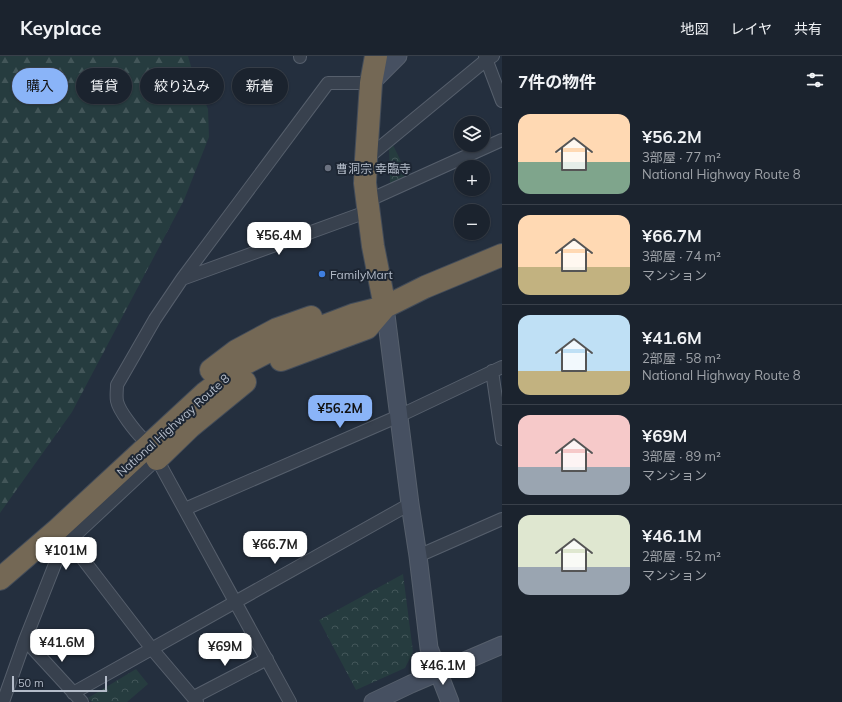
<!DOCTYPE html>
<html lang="ja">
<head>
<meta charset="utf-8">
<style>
	body { margin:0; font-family:Mulish,"Noto Sans JP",sans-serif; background:#242b36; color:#f1f3f6; height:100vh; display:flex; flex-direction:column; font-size:15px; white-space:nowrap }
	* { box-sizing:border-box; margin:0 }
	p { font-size:13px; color:#a0a4aa }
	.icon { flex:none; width:22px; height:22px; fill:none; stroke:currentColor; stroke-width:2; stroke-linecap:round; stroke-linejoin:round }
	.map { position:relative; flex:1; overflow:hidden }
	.side { display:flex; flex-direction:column; background:#1b232e; width:340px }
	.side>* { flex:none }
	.guide { position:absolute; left:12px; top:12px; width:380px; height:36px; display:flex; gap:8px }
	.tools { position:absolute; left:454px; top:60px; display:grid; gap:8px }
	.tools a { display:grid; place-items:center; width:36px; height:36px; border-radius:50%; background:#1b232e; box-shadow:0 1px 3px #0004,0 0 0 1px #39404a; font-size:20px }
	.scale { position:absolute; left:12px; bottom:10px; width:95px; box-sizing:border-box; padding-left:4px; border:2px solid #b4bcc9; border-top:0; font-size:11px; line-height:14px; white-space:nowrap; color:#b4bcc9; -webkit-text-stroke:3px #1d2633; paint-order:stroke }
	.price { position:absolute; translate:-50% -34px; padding:0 9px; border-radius:8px; background:#fff; color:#222; font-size:13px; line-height:26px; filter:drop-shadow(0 1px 2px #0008) }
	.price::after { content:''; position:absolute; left:50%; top:24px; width:12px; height:9px; margin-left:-6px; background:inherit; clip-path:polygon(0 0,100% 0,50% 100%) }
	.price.on { background:#8ab4f8; color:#111 }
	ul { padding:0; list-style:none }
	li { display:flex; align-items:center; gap:12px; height:100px; padding:0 16px }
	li+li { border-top:1px solid #39404a }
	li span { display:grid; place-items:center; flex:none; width:112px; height:80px; border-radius:12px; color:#555 }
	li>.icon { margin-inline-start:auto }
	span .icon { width:48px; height:48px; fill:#fffc; stroke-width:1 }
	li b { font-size:17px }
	h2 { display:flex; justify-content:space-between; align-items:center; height:48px; padding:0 16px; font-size:17px }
	.pill { padding:0 14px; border-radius:18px; background:#1b232e; box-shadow:0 1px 3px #0004,0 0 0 1px #39404a; font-size:14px; line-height:36px }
	.pill.on { background:#8ab4f8; color:#111 }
	header { display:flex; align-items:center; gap:24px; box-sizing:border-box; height:56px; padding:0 20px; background:#1b232e; border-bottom:1px solid #39404a }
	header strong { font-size:19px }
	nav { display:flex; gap:22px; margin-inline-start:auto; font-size:14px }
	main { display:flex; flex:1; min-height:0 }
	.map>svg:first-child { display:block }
	.forest { fill:url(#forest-firs) }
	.park { fill:url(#park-crowns) }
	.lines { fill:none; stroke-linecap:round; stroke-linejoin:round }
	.street-casing { stroke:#565f6c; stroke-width:14 }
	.secondary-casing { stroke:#565f6c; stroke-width:19 }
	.highway-casing { stroke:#434c59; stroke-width:24 }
	.street { stroke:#38414e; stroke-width:12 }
	.secondary { stroke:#465061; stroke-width:17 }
	.highway { stroke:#746855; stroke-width:22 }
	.worship-dot { fill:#6b7280; stroke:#1d2633; stroke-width:1.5 }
	.shop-dot { fill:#3f7fe0; stroke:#1d2633; stroke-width:1.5 }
	.labels { text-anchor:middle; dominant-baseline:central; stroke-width:4; stroke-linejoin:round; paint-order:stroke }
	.poi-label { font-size:12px; fill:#b4bcc9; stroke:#1d2633; text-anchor:start }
	.street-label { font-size:12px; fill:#b4bcc9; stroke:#1d2633 }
</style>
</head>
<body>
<header>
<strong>Keyplace</strong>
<nav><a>地図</a><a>レイヤ</a><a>共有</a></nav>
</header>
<main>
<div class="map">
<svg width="502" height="646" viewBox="0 0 502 646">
	<defs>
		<pattern id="forest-firs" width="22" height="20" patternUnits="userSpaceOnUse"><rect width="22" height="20" fill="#263c3f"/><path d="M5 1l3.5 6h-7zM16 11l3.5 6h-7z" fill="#435659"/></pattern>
		<pattern id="park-crowns" width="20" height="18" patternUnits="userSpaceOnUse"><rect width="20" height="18" fill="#263c3f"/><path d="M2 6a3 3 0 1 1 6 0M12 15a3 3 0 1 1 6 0" fill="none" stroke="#435659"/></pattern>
	</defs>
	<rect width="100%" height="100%" fill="#242f3e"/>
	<!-- forest -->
	<path class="forest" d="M0 0H188L194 21 208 53 209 81 184 144 72 356 0 457Z"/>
	<!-- park -->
	<path class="park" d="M393 89 408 120 390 127 389 91Z
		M403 518 413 596 405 612 356 634 319 564Z
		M136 613 148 628 127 646H92L88 642Z"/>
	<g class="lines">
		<!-- street casing -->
		<g class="street-casing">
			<path id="street" d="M300 0V1
				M485 0 502 45
				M366 103 486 4 493 0
				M367 145 502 84
				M182 223 369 155
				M492 315 502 383
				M142 382C135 375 119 355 117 345 116 340 117 334 117 329L155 263 182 223 328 27H371
				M154 398 157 403 290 646
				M185 453 399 360 502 311
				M69 485 152 593 197 646
				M418 500 502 463
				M25 584 82 646
				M73 637 410 448
				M194 641 267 603
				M3 646 25 584 59 498 69 485 157 403"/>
		</g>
		<!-- secondary casing -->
		<g class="secondary-casing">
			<path id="secondary" d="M371 27 398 0
				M385 251 410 448 418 500 429 592 450 646
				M373 646 411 628 502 589"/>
		</g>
		<!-- highway casing -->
		<g class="highway-casing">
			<path id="highway" d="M376 0 371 27 366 103 365 127 373 190 385 251
				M281 304 367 272 385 251
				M211 314 236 295 277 273 311 261
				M157 403 190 371 245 326
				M0 523 58 473 205 337 242 309 273 293 316 273 353 259 385 251 425 231 502 199"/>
		</g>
		<!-- street -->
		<use href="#street" class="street"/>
		<!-- secondary -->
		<use href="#secondary" class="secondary"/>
		<!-- highway -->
		<use href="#highway" class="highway"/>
	</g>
	<!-- markers -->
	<circle class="worship-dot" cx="328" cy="112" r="4"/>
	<circle class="shop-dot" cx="322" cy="218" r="4"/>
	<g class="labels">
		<!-- poi labels -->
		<g class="poi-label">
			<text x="336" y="112">曹洞宗 幸臨寺</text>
			<text x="330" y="218">FamilyMart</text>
		</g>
		<!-- street labels -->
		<g class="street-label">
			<text transform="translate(173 369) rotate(-42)">National Highway Route 8</text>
		</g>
	</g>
</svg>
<div class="tools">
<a><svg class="icon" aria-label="layers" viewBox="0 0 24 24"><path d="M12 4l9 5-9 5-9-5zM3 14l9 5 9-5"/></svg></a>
<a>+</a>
<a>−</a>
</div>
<div class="scale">50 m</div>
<b class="price" style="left:279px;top:200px">¥56.4M</b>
<b class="price on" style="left:340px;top:373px">¥56.2M</b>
<b class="price" style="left:275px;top:509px">¥66.7M</b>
<b class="price" style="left:66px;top:515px">¥101M</b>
<b class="price" style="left:62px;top:607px">¥41.6M</b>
<b class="price" style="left:225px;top:611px">¥69M</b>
<b class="price" style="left:443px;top:630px">¥46.1M</b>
<div class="guide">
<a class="pill on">購入</a>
<a class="pill">賃貸</a>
<a class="pill">絞り込み</a>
<a class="pill">新着</a>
</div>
</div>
<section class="side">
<h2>7件の物件<svg class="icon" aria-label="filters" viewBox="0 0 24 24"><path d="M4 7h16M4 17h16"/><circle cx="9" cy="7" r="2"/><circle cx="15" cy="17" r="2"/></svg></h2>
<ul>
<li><span style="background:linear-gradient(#ffd9b3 60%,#7fa58c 0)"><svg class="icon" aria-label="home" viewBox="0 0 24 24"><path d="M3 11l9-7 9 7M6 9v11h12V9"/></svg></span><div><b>¥56.2M</b><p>3部屋 · 77 m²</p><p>National Highway Route 8</p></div></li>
<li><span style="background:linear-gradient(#ffd9b3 65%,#c2b280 0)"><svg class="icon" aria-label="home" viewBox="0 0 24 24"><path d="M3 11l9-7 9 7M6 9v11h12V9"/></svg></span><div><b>¥66.7M</b><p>3部屋 · 74 m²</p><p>マンション</p></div></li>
<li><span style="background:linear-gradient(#bfe0f5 70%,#c2b280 0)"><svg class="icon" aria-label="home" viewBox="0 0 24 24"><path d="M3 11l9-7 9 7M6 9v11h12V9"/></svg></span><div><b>¥41.6M</b><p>2部屋 · 58 m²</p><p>National Highway Route 8</p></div></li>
<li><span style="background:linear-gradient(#f6c9c9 65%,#9aa5b1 0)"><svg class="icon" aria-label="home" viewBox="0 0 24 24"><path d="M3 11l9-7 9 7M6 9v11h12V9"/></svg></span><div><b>¥69M</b><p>3部屋 · 89 m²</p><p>マンション</p></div></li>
<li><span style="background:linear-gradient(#dfe7d0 65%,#9aa5b1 0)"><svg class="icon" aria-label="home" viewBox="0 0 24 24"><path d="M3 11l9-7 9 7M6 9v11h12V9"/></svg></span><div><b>¥46.1M</b><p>2部屋 · 52 m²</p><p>マンション</p></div></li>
</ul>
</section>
</main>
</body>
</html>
